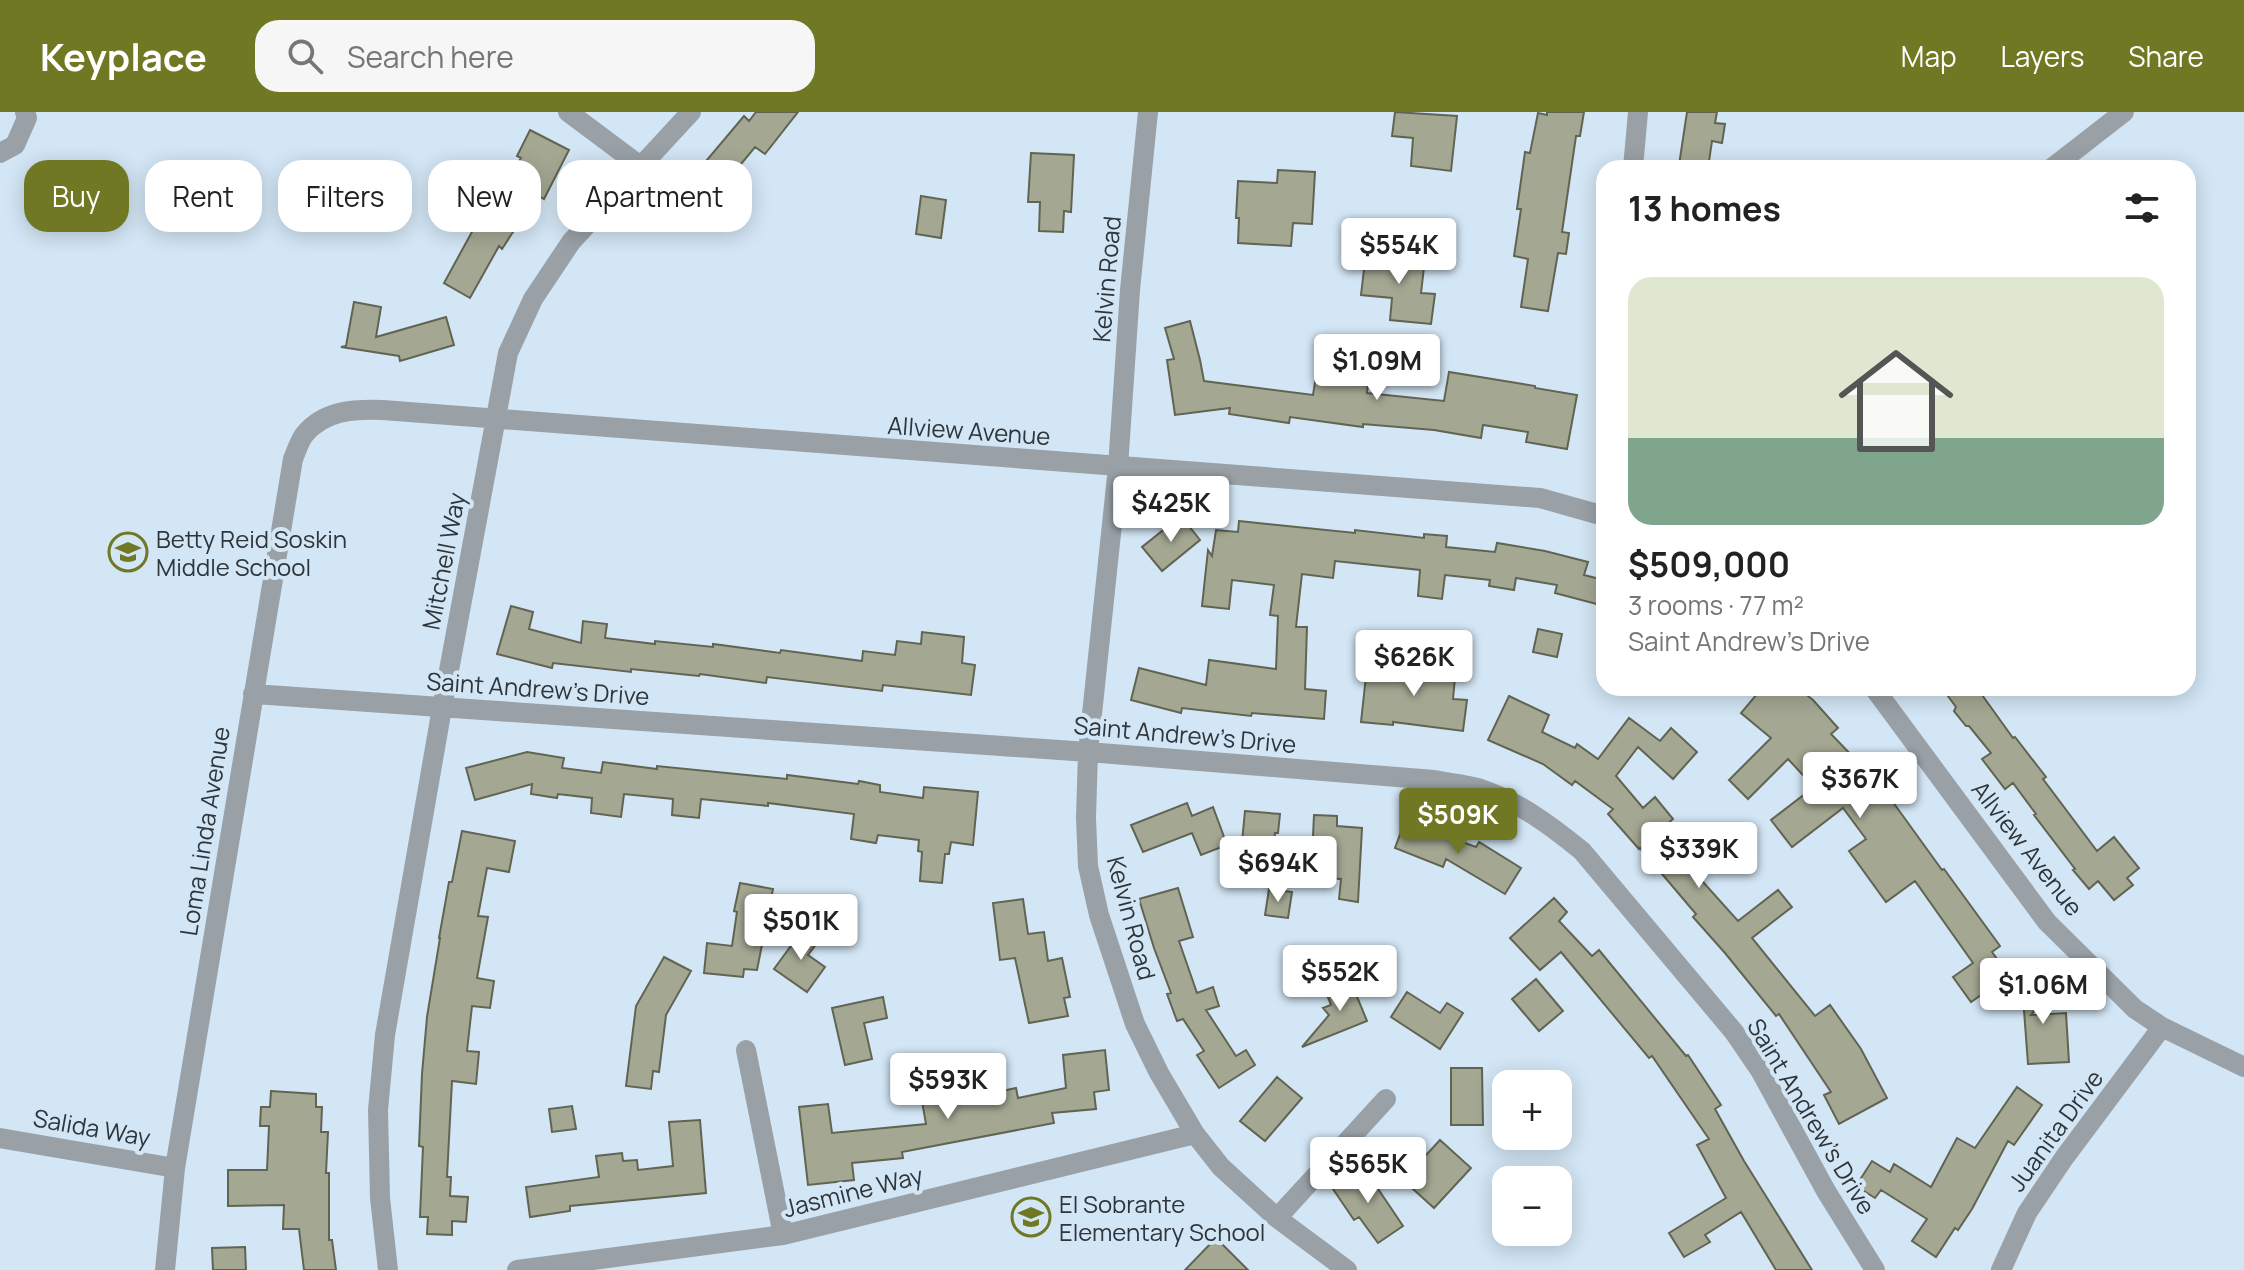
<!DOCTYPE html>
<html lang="en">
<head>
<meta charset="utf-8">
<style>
	body { margin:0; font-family:Manrope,sans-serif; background:#f6f6f6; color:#222; height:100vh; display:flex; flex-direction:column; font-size:30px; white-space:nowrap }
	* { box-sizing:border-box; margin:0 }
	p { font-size:26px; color:#767676 }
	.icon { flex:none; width:44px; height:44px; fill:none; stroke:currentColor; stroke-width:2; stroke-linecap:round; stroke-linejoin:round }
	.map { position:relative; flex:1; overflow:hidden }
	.sheet { position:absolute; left:1596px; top:48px; width:600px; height:536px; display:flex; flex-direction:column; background:#fff; border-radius:24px; box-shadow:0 4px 20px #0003 }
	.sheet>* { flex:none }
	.banner { position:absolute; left:24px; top:48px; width:760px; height:72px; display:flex; gap:16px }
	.controls { position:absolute; left:1492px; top:958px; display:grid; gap:16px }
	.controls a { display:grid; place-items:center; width:80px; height:80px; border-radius:16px; background:#fff; box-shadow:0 4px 20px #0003; font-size:40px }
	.price { position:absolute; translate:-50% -68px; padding:0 18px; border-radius:8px; background:#fff; color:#222; font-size:26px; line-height:52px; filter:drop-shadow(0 2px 4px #0008) }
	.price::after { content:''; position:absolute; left:50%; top:48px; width:24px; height:18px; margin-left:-12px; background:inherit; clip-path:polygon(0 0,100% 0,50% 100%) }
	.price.active { background:#707823; color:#fff }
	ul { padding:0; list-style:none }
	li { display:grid; align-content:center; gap:16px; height:424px; padding:0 32px }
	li+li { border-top:2px solid #e0e0e0 }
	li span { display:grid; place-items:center; height:248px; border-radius:24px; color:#555 }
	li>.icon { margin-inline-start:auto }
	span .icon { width:144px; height:144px; fill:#fffc; stroke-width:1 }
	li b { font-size:34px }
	h2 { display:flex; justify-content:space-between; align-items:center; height:96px; padding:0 32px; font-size:34px }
	.tag { padding:0 28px; border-radius:24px; background:#fff; box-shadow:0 4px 20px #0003; font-size:28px; line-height:72px }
	.tag.active { background:#707823; color:#fff }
	header { display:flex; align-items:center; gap:48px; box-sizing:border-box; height:112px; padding:0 40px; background:#707823; color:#fff }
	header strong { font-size:38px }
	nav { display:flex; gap:44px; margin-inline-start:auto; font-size:28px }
	.search { width:560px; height:72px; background:#f6f6f6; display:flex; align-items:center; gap:20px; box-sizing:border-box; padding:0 28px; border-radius:24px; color:#767676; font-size:30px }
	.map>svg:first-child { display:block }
	.building { fill:#a4a893; stroke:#616452; stroke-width:2 }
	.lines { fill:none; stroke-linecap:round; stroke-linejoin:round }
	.minor { stroke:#99a1a7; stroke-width:20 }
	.labels { text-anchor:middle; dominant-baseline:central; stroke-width:8; stroke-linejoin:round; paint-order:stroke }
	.street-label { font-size:24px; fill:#2e353b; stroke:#d3e6f5 }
	.poi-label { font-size:24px; fill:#2e353b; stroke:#d3e6f5; text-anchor:start }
</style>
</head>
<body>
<header>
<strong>Keyplace</strong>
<div class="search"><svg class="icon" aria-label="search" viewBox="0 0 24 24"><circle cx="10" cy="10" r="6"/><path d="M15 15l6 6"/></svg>Search here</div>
<nav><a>Map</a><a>Layers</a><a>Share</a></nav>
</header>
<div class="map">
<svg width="2244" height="1158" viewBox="0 0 2244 1158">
	<rect width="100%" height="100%" fill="#d3e6f5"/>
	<!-- building -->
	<path class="building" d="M756 0H798L765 42 755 35 708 92 685 74 744 4 749 9Z
		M1395 0 1457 4 1451 59 1411 54 1413 26 1392 24Z
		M1547 0H1584L1580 24H1576L1562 120 1569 121 1566 142 1558 141 1548 199 1521 195 1528 147 1514 144 1521 97H1517L1525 40 1530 41 1538 1 1547 3Z
		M1687 0H1717L1715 11 1725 12 1722 31 1712 29 1708 56 1679 53Z
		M530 18 569 38 544 87 537 83 502 137 499 134 470 186 444 171 473 118 444 98 436 100 430 74 470 65 480 109 521 46 517 44Z
		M1031 41 1074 43 1071 100 1064 99 1063 120 1039 119 1040 90H1028Z
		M1278 58 1315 60 1312 112 1293 111 1291 134 1238 131 1239 106H1236L1238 69 1277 71Z
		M921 84 946 88 941 126 916 122Z
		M1366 140 1425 147 1421 181 1435 182 1431 212 1390 208 1392 186 1361 183Z
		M354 190 381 195 376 225 446 205 454 233 400 249 399 244 341 235 346 234Z
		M1190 209 1200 248 1204 269 1313 283 1316 264 1368 271 1367 281 1444 289 1449 260 1535 274V276L1577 283 1567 337 1526 330 1528 320 1483 313 1481 326 1434 318 1363 312V315L1290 305 1289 311 1229 302 1230 296 1175 303 1167 248 1174 247 1165 216Z
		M1181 404 1200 428 1162 459 1142 435Z
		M1239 409 1355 421V418L1424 426V422L1447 424 1446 435 1495 440 1497 431 1545 439 1588 450 1584 463 1604 468V494L1555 481 1557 473 1516 466 1514 478 1489 474 1490 468 1445 463 1442 487 1418 484 1420 458 1335 449 1333 466 1302 462 1296 515H1307L1305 577 1326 579 1324 607 1252 601 1251 604 1182 596 1181 601 1131 588 1139 556 1206 573 1209 548 1276 557 1278 504 1270 503 1274 473 1232 468 1229 497 1202 494 1208 438 1212 444 1216 418 1238 420Z
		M511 494 533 500 529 517 581 531 583 509 607 512 605 526 655 532V529L713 535V532L780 541 781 538 862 549 863 539 895 543 897 529 921 532 922 520 964 525 962 551 975 553 971 583 883 573 882 579 767 565 766 571 700 562 699 564 631 557V560L553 551 552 556 497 542Z
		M1538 517 1562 522 1557 545 1533 540Z
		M1421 551 1456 555 1453 587 1467 588 1463 619 1393 610V613L1361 610 1367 555 1420 562Z
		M1762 576H1798L1813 588 1838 616 1831 622 1858 650 1863 647 1891 684 1890 686 1942 758 1944 757 2000 834 1992 840 2009 863 1971 890 1953 865 1973 851 1915 769 1886 790 1849 739 1866 727 1843 696 1792 735 1771 708 1814 675 1788 647 1748 687 1729 668 1771 626 1741 601Z
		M1942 576H1977L2013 626 2015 625 2046 665 2043 667 2097 739 2114 725 2139 756 2127 766 2133 773 2114 788 2098 769 2089 777 2073 758 2075 757 2034 703 2036 702 2013 671 2005 677 1982 647 1991 641 1969 614H1966L1954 599 1956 595Z
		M1509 584 1549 603 1542 620 1575 636 1577 632 1598 647 1629 606 1660 629 1671 616 1697 640 1673 667 1638 635 1616 664 1643 696 1655 685 1673 707 1662 717 1688 747 1685 750 1738 809 1778 778 1792 795 1752 826 1815 904 1830 893 1861 937 1887 986 1839 1012 1824 983 1831 980 1779 902 1776 904 1725 841 1693 805 1696 802 1640 736 1639 737 1608 702 1613 697 1575 669 1572 673 1543 652 1488 628Z
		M527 640 564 646 562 656 601 661 603 650 657 657V654L787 667V663L858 672 859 669 880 673V680L923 686 924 675 978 680 973 733 951 730 949 742H945L942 771 920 769 922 740 918 739 919 728 878 723 876 731 851 727 854 702 768 691V694L701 687 699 706 672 703 673 687 624 682 621 705 591 701 592 686 558 682 557 686 531 682 532 672 475 688 466 656Z
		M1187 691 1192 704 1213 695 1227 733 1201 743 1192 721 1143 740 1131 713Z
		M1245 699 1280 702 1278 721H1275L1269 775 1238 772Z
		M1314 703 1337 704V714L1362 716 1358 790 1339 787 1341 767 1311 766Z
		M1405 709 1476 735 1479 730 1521 756 1505 782 1446 747 1443 755 1395 736Z
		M462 719 515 729 509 760 487 756 478 804 488 805 477 866 494 869 490 896 472 894 467 939 479 940 476 972 452 969 447 1065H451L450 1084 468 1085 466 1110 452 1109V1123L427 1122 428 1105H420L423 1035 419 1034 422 962 427 905 440 826H439L449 770H452Z
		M740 771 773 777 757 858 744 857 743 865 704 861 707 831 732 834 737 800 734 799Z
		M1178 776 1193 825 1179 829 1197 881 1213 875 1219 894 1206 898 1236 944 1246 938 1255 953 1219 976 1197 943 1204 939 1183 907 1177 909 1167 882 1171 881 1154 836 1139 787Z
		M1269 777 1292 780 1288 806 1265 803Z
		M1554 786 1567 800 1559 809 1592 844 1599 838 1686 944 1688 943 1721 993 1715 997 1744 1049 1812 1158H1776L1741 1100 1705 1123 1710 1130 1684 1145 1669 1121 1726 1086 1697 1033 1709 1027 1652 944 1649 946 1561 840 1540 858 1510 826Z
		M1023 787 1028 822 1044 820 1048 849 1062 846 1070 885 1064 886 1068 904 1029 911 1015 846 1000 848 993 791Z
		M804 816 820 827 808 843 825 855 807 880 774 857Z
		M664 845 691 859 666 903 659 960 653 959 651 977 626 974 636 894Z
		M2035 861 2053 876 2031 903 2066 901 2069 950 2028 952 2023 885 2018 881Z
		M1536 867 1563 899 1539 919 1512 887Z
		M1351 870 1367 909 1302 935 1329 903 1323 896 1331 893 1326 880Z
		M1407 880 1440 901 1447 891 1463 901 1440 937 1391 905Z
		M883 885 887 906 864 911 872 947 845 953 832 896Z
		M1105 938 1109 978 1094 980 1096 997 1052 1001 1054 1011 902 1040 903 1046 852 1051 854 1068 808 1073 799 995 828 992 832 1021 926 1012 922 989 1001 975 1002 979 1016 976 1018 986 1066 976 1063 943Z
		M1451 956H1482L1483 1013H1451Z
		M1277 965 1302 986 1265 1029 1240 1009Z
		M2017 975 2042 993 2014 1033 2008 1029 1972 1097 1958 1118 1955 1116 1936 1145 1912 1129 1927 1107 1881 1078 1875 1086 1856 1074 1872 1049 1890 1060 1894 1052 1931 1075 1957 1026 1975 1036Z
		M271 979 316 982V995H322L321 1020H328L326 1061H329V1128H332L336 1158H304L299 1117H283L284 1093 228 1094V1058H267L269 1014H260L261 995H270Z
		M572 994 576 1017 552 1020 549 997Z
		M700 1008 706 1081 570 1094V1099L530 1105 526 1075 599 1065 596 1044 622 1041 623 1049 637 1048 638 1058 673 1054 669 1010Z
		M1440 1028 1471 1056 1434 1096 1403 1068Z
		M1364 1056 1403 1114 1378 1131 1359 1105 1354 1108 1333 1077Z
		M1216 1126 1248 1158H1185Z
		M245 1135 246 1158H213L212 1136Z"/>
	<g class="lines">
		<!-- minor -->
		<path class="minor" d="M568 0 639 53
			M1148 0 1130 178 1118 355 1088 640 1086 706 1088 754 1099 803 1135 912 1159 961 1195 1022 1221 1055 1277 1106 1347 1158
			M0 41 15 33 27 6 25 0
			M1633 56 1638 0
			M2052 56 2124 0
			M1874 576 2047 810 2135 897 2162 915 2244 955
			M253 582 1088 640 1434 668C1448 671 1464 672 1478 676 1518 689 1550 713 1582 739L1734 920 1760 958 1826 1079 1875 1158
			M746 938 783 1123
			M0 1026 175 1056
			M1277 1106 1386 987
			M165 1158 175 1056 293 347C296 340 299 330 304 323 324 298 354 297 383 298L1540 386 1604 404
			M388 1158 380 1086 378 998 385 923 442 596 508 241 533 187 571 130 691 0
			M517 1158 783 1123 1195 1022
			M2001 1158 2027 1101 2064 1046 2162 915"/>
	</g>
	<!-- icons -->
	<defs>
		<g id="school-ring" transform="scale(2)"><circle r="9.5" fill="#d3e6f5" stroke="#707823" stroke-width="1.5"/><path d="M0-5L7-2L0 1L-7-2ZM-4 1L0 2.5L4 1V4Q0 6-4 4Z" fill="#707823"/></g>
	</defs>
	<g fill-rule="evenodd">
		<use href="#school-ring" x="128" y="440"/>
		<use href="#school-ring" x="1031" y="1105"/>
	</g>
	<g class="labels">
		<!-- street labels -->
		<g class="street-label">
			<text transform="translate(1106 167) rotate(-85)">Kelvin Road</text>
			<text transform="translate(969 318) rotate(4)">Allview Avenue</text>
			<text transform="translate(443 449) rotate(-79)">Mitchell Way</text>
			<text transform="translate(538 576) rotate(4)">Saint Andrew's Drive</text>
			<text transform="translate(1185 622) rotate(5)">Saint Andrew's Drive</text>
			<text transform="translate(204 719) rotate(-81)">Loma Linda Avenue</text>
			<text transform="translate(2028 736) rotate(52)">Allview Avenue</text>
			<text transform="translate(1132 806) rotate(75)">Kelvin Road</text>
			<text transform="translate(1812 1004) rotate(59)">Saint Andrew's Drive</text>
			<text transform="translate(92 1015) rotate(10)">Salida Way</text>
			<text transform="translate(2055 1018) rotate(-54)">Juanita Drive</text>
			<text transform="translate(853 1079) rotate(-14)">Jasmine Way</text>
		</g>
		<!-- poi labels -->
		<g class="poi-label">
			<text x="156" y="426">Betty Reid Soskin<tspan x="156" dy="28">Middle School</tspan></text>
			<text x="1059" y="1091">El Sobrante<tspan x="1059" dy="28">Elementary School</tspan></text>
		</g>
	</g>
</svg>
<div class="controls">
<a>+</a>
<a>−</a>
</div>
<b class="price" style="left:1399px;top:174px">$554K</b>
<b class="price" style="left:1377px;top:290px">$1.09M</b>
<b class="price" style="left:1171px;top:432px">$425K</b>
<b class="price" style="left:1414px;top:586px">$626K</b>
<b class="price" style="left:1860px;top:708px">$367K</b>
<b class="price active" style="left:1458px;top:744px">$509K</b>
<b class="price" style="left:1699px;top:778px">$339K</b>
<b class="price" style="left:1278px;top:792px">$694K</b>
<b class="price" style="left:801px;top:850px">$501K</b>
<b class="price" style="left:1340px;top:901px">$552K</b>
<b class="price" style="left:2043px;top:914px">$1.06M</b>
<b class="price" style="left:948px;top:1009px">$593K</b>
<b class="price" style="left:1368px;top:1093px">$565K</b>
<div class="banner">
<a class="tag active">Buy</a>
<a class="tag">Rent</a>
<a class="tag">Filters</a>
<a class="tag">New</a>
<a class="tag">Apartment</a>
</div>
<section class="sheet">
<h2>13 homes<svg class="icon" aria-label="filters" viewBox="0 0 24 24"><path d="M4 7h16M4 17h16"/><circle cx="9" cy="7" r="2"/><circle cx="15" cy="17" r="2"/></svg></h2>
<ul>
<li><span style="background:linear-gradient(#dfe7d0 65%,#7fa58c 0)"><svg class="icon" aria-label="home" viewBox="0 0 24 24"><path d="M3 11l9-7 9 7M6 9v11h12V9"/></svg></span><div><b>$509,000</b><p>3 rooms · 77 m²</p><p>Saint Andrew's Drive</p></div></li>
</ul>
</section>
</div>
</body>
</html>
